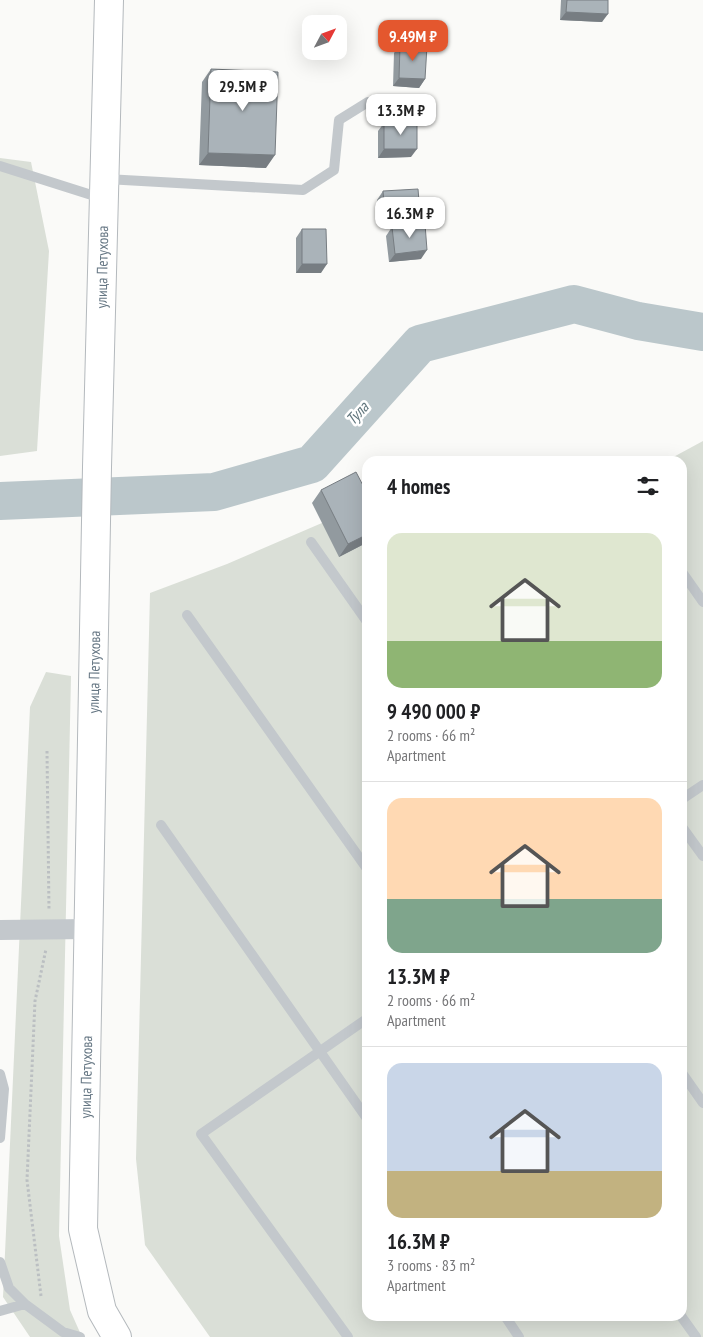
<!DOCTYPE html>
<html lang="en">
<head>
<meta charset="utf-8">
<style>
	body { margin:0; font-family:"PT Sans Narrow",sans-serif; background:#f2f2f2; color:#202124; height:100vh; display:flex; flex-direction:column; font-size:19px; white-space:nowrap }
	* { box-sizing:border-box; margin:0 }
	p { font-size:16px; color:#757577 }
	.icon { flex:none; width:28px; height:28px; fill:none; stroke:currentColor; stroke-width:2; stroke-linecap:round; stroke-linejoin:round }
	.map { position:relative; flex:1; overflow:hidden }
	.side { position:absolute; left:362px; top:456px; width:325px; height:865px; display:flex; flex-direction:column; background:#fff; border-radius:15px; box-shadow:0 5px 20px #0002 }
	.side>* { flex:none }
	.needle { width:32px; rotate:49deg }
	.controls { position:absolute; left:302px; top:15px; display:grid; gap:10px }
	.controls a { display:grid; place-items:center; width:45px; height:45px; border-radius:10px; background:#fff; box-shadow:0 5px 20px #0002; font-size:25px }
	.price { position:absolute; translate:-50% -42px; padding:0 11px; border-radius:10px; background:#fff; color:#222; font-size:16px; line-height:32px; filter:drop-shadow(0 1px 2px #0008) }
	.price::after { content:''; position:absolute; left:50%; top:30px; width:15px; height:11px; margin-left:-8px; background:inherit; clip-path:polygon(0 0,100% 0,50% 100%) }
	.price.on { background:#e4572e; color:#fff }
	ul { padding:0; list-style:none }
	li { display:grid; align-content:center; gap:10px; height:265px; padding:0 25px }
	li+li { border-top:1px solid #e0e0e0 }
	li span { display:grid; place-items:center; height:155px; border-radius:15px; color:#555 }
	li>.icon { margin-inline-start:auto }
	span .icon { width:90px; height:90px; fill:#fffc; stroke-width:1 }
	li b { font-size:21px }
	h2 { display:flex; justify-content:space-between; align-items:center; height:60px; padding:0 25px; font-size:21px }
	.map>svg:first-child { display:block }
	.green { fill:#dadfd7 }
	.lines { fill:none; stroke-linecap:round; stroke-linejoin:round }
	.river { stroke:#bbc7cb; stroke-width:38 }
	.highway-casing { stroke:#b4b9bd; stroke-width:30 }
	.path { stroke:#bbbfc2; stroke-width:3; stroke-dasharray:2.5 2.5; stroke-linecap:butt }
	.lane { stroke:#c3c8cc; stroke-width:10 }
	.street { stroke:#c3c8cc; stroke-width:20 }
	.highway { stroke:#fff; stroke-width:28 }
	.wall { fill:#929a9f }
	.shaded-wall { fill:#777d82 }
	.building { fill:#aab3b9; stroke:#777d82 }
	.labels { text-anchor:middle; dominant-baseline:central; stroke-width:5; stroke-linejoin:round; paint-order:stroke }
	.street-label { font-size:15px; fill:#657683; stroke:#fff }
	.water-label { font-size:16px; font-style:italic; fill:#60757c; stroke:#fff }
</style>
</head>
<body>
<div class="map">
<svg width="703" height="1337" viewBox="0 0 703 1337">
	<rect width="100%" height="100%" fill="#fafaf8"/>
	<!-- green -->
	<path class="green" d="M0 158 31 162 49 251 37 451 0 456Z
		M703 441V1337H210L145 1245 136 1159 150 593 227 564 359 507 367 506 368 1316H682V461H666Z
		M46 672 71 676 59 1236 70 1310 82 1337H30L3 1297 30 707Z"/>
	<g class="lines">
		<!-- river -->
		<path class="river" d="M0 501 214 492 312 464 420 344 574 304 638 321 703 332"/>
		<!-- highway casing -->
		<g class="highway-casing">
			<path id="highway" d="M109 0 97 467 83 1229 102 1311 117 1337"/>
		</g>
		<!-- path -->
		<path class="path" d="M47 751 49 911
			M41 1296 27 1180 35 1001 46 949"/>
		<!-- lane -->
		<path class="lane" d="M0 166 101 198
			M106 179 303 190 334 170 339 120 368 102
			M311 542 368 623
			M682 572 703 602
			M187 615 368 870
			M682 799 703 785
			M161 825 368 1120
			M682 827 703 856
			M682 1073 703 1103
			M0 1074 4 1089 0 1138
			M0 1262 9 1288 25 1304 63 1332 80 1337
			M0 1311 25 1304
			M505 1316 519 1337
			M681 1316 696 1337
			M348 1337 201 1134 368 1018"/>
		<!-- street -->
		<path class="street" d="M0 930 89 929"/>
		<!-- highway -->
		<use href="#highway" class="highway"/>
	</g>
	<!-- wall -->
	<path class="wall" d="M561 0H608L602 22 560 20Z
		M400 45 425 79 419 88 393 86 394 53Z
		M211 69 266 168 199 165 202 82Z
		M384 123 411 157 378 158V131Z
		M383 191 420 213 414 221 379 223 377 200Z
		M392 227 421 259 389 262 386 236Z
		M302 229 321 273H296V238Z
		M321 490 368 542 339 557 312 503Z"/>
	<!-- shaded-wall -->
	<path class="shaded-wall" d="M566 12 608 14 602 22 560 20Z
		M399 78 425 79 419 88 393 86Z
		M384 149H417L411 157 378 158Z
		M208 153 275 155 266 168 199 165Z
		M420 213 414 221 379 223 385 214Z
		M427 250 421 259 389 262 395 254Z
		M302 264H327L321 273H296Z
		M368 534V542L339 557 348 544Z"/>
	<!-- building -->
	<path class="building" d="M567 0H608V14L566 12Z
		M400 45 427 46 425 79 399 78Z
		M211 69 278 72 275 155 208 153Z
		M417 122V149H384V123Z
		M418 189 420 213 385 214 383 191Z
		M425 224 427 250 395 254 392 227Z
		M302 229H326L327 264H302Z
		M356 472 368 495V534L348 544 321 490Z"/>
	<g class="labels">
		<!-- street labels -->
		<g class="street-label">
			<text transform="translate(102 267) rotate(-89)">улица Петухова</text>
			<text transform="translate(94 672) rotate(-89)">улица Петухова</text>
			<text transform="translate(86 1077) rotate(-89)">улица Петухова</text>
		</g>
		<!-- water labels -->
		<g class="water-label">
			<text transform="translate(357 413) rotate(-48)">Тула</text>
		</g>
	</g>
</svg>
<div class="controls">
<a><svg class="needle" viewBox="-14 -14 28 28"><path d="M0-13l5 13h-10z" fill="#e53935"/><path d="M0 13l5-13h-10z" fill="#757577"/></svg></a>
</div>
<b class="price on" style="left:413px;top:62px">9.49M ₽</b>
<b class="price" style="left:243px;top:112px">29.5M ₽</b>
<b class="price" style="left:401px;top:136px">13.3M ₽</b>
<b class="price" style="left:410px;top:239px">16.3M ₽</b>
<section class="side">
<h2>4 homes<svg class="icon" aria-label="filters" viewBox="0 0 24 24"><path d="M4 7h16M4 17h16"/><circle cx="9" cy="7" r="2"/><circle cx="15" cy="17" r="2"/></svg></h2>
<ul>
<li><span style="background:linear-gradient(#dfe7d0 70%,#8fb573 0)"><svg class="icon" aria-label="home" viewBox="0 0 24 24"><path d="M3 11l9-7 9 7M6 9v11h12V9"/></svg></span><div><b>9 490 000 ₽</b><p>2 rooms · 66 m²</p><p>Apartment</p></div></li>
<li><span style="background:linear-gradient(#ffd9b3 65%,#7fa58c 0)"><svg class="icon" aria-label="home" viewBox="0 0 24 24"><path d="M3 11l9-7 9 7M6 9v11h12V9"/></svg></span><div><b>13.3M ₽</b><p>2 rooms · 66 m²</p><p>Apartment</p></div></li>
<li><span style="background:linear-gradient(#c9d6e8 70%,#c2b280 0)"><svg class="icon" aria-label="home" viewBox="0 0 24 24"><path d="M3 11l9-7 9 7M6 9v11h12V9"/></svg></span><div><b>16.3M ₽</b><p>3 rooms · 83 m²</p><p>Apartment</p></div></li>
</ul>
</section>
</div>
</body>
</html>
